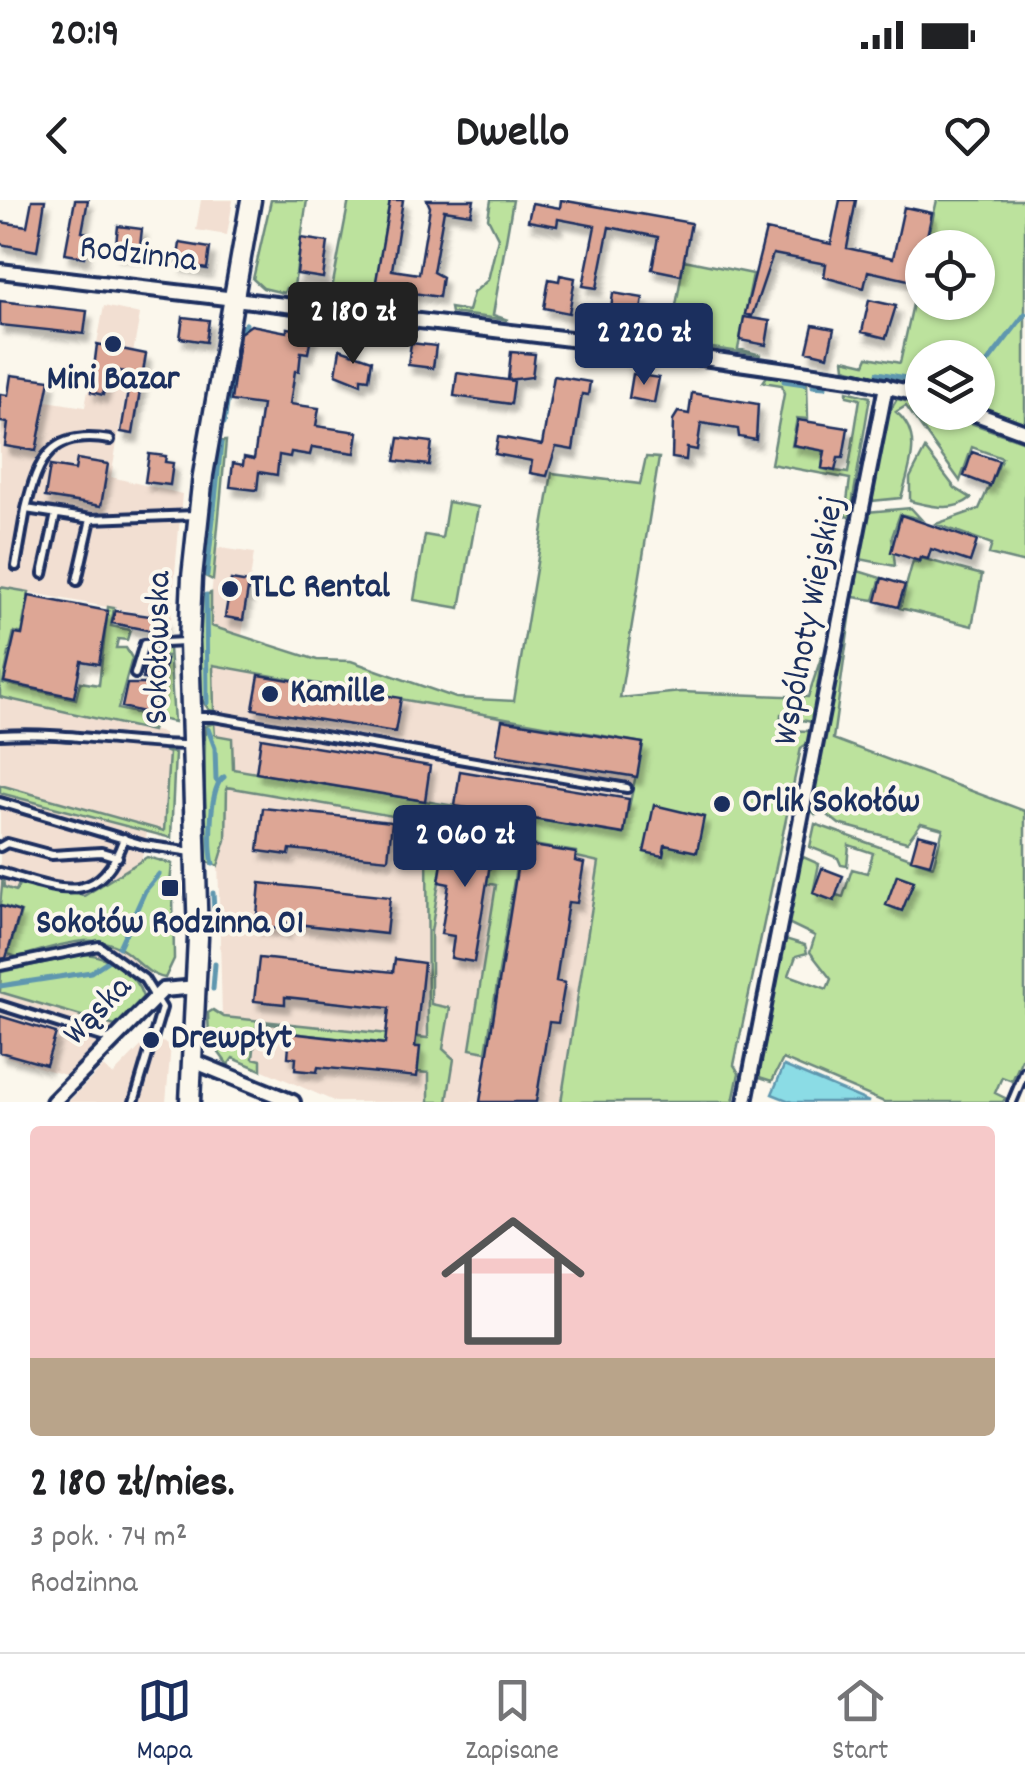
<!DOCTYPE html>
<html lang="pl">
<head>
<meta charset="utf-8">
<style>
	body { margin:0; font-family:Dekko,sans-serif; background:#f2f2f2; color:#202124; height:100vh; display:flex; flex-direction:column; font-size:38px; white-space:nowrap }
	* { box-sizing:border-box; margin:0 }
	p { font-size:32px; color:#757577 }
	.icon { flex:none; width:55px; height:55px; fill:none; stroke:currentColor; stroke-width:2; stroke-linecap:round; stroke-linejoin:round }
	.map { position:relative; height:902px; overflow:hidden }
	.drawer { display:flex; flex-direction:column; background:#fff; flex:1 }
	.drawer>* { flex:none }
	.controls { position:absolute; left:905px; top:30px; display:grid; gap:20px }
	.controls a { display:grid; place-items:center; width:90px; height:90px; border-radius:50%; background:#fff; box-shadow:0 2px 8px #0004; font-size:50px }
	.price { position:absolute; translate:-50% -85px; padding:0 22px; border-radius:10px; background:#1b2f5e; color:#fff; font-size:32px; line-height:65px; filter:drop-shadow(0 2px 5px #0008) }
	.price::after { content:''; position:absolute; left:50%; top:60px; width:30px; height:22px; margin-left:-15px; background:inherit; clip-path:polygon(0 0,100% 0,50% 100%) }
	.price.current { background:#222; color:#fff }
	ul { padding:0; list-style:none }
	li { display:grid; align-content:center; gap:20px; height:530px; padding:0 30px }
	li+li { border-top:2px solid #e0e0e0 }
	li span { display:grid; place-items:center; height:310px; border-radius:10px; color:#555 }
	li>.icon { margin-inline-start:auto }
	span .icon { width:180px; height:180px; fill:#fffc; stroke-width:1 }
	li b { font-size:42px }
	.status { display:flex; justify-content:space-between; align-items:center; height:70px; padding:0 50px; background:#fff; direction:ltr }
	.status svg { height:28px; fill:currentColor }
	header { display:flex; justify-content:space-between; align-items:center; height:130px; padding:0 30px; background:#fff; font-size:45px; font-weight:700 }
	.menu { display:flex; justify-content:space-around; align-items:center; height:140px; border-top:2px solid #e0e0e0; background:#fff; font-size:28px; color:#757577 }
	.menu a { display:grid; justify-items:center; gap:5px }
	.menu .current { color:#1b2f5e }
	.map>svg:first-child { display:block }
	.built { fill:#f2dfd2 }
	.green { fill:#bce29d; stroke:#6c887e; stroke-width:2.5 }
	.water { fill:#8bdce5; stroke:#5e97af; stroke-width:2.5 }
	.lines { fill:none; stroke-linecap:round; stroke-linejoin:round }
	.stream { stroke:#5e97af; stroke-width:5 }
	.building { fill:#dda695; stroke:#1b2f5e; stroke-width:2.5; filter:url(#shadow) }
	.lane-casing { stroke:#1b2f5e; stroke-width:14 }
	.street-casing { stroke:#1b2f5e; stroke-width:20 }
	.secondary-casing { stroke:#1b2f5e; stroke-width:25 }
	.lane { stroke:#fbf7ec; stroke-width:6 }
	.street { stroke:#fbf7ec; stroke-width:12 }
	.secondary { stroke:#fbf7ec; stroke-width:18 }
	.poi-dot { fill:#1b2f5e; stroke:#fbf7ec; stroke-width:4 }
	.labels { text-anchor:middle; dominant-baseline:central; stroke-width:8; stroke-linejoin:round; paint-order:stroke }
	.street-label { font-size:35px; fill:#1b2f5e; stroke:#fbf7ec }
	.poi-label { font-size:35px; font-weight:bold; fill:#1b2f5e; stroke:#fbf7ec; text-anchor:start }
</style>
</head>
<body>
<div class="status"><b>20:19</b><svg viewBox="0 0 49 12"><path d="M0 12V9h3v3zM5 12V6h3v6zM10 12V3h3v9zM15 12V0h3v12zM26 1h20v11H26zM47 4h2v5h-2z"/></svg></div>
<header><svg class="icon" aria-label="back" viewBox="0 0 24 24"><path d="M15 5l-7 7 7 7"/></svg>Dwello<svg class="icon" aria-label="heart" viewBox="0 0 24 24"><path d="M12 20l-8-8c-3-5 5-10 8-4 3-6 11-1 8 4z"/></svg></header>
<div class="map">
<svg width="1025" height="902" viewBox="0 0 1025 902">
	<defs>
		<filter id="shadow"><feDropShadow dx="4.5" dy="8" stdDeviation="2.5" flood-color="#0004"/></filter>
	</defs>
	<rect width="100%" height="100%" fill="#fbf7ec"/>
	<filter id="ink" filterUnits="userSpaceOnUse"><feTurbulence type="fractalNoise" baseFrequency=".01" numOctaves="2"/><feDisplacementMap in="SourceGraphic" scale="20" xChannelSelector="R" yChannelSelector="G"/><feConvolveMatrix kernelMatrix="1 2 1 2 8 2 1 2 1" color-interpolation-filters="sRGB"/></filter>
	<g filter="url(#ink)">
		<!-- built -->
		<path class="built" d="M201 0H233L227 35 196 30Z
			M104 106 140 114 111 277 182 294 171 419 0 387V240L7 195 85 207Z
			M221 348 254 353 242 436 317 460 351 461 456 498 489 502 659 497 650 601 637 653 770 700 734 865 739 873 733 902H336L233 857 222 818 218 656 226 640 227 575 215 540 209 415 216 349Z
			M0 497 164 533V550L169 553 168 630 165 638 147 633 142 658 160 765 139 785 143 797 68 876 0 855Z
			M149 838 171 845 166 902H68L103 867 113 875Z"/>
		<!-- green -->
		<path class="green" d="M271 0H307L294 86 314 89 311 97 286 88 284 93 263 88 253 79Z
			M349 0H390L374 96 392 100 388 106 330 99Z
			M491 0H513L493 115 508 120 451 113 450 108 468 111 473 93 488 80 498 38 488 18Z
			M937 0H1025V224L978 207V158H922V188L845 168 844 159 865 164 868 157 900 163 922 63V102H978V48L926 47Z
			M684 60 753 74 738 149 761 155 607 133 670 140Z
			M767 176 807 181 808 219 797 218 792 246 824 247 822 269 848 273 860 199 847 196V191L870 197 850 317 845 316 850 279 771 264 784 194 782 185 763 182Z
			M897 199 922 205V212L942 213 1025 242V363L989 354 992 344 936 324 979 309 1002 258 972 247 960 281 906 206 896 212C924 235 909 268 901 298L871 301 885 220Z
			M226 241 213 380 199 373 216 242Z
			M925 249 955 288 971 298C953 313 931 306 910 301V278Z
			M646 257 659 258 620 498 681 492 808 497 822 455 812 522 801 520 800 514H781L780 530 810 531 808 543 801 548 734 865 739 873 733 902H561L599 662 577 657V652L520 643 486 852 470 849 496 685 487 683 494 639 447 631 431 732V804L450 808 443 849 454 859 447 902H429V873L417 872 419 847 290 833V826L257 823 253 858 261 860V870L233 858 228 865 209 839 208 813 213 810 224 817 428 838 427 622 227 587 226 640 218 666 204 661 205 526 214 523 215 535 232 538 233 569 623 634 643 543 213 465 214 511 209 510 198 494V397L211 393V426L317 460 351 461 456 498 514 501 552 273 640 284Z
			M448 302 478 307 460 408 414 400 425 335 442 338Z
			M911 308 921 319 900 314 892 337 895 366 860 359 867 312Z
			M921 358 982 375 972 426 900 408 913 361 919 363Z
			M858 371 881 378 874 400 853 397 833 539 1025 611V852L1012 881 1002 877 995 893 1005 898 1003 902H884L783 859 772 881 756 876 782 738 805 745 807 753 796 756 789 775 827 789 831 779 810 752 815 736 786 722 801 656 819 664 813 693 835 701 837 695 843 697 852 669 867 673 873 653 849 645 847 666 841 665 838 658 810 647 815 624 933 666 943 629 921 623 907 642 839 624 824 612 816 615 811 610 855 373Z
			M0 387 29 392 23 424 88 437 86 446 14 432 10 449 79 463 78 468 9 453 3 483 76 499 80 482 99 485 108 407 114 408 111 426 130 430 127 440 118 439 116 448H126L132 458 118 509 150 516 156 488 151 481 162 482 167 456 149 455 169 448 174 522 155 518 152 531 0 497Z
			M164 551 175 553 171 638 0 593V585L164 631 169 553Z
			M147 657 172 664 169 693 173 694 174 759 165 778C148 775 139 762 126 752 95 728 52 749 17 757L8 754 21 712 0 705 3 677 4 687 16 691 20 682 84 696Z
			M85 754C110 756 135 772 143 797L115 826 0 792 1 772Z"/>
		<!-- water -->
		<path class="water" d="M784 866 869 902H792L772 894Z"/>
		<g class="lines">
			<!-- stream -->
			<path class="stream" d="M878 173 922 181
				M978 175 1025 114
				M784 181 804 184
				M813 186 825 187
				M224 223 238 135 246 124
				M207 375 221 243
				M206 395 207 503
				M208 529 215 548 216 580
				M213 664C209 646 209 586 224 577
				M213 693 215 727
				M126 733 145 691 159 674
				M119 747 125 734
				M0 786 91 772 109 760
				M213 789 215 764"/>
		</g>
		<!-- building -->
		<path class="building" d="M32 0H45L37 51 0 44V22L27 26Z
			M75 0H88L82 32 88 33 84 57 65 54Z
			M390 0H403L392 70 419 74 430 7 427 0H474L471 14 444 10 433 72 442 77 439 97 375 87Z
			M561 0 691 23 681 75 652 69 658 37 609 27 597 88 583 86 595 26 558 19 557 26 528 21 532 3 560 8Z
			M840 0H856L847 48 893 58 904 7 932 13 917 82 868 71 864 88 824 77 826 64 773 54 752 116 745 114 766 30 831 44Z
			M118 26 142 29 139 55 115 52Z
			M301 38 328 42 323 78 297 74Z
			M180 43 210 48 207 69 177 64Z
			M560 75 575 78 569 113 544 108 549 79 559 81Z
			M613 93 643 98 639 123 610 118Z
			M869 100 896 106 886 138 862 132Z
			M0 101 87 111 84 134 0 125Z
			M183 117 209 120 206 142 180 138Z
			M744 117 770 121 766 145 740 140Z
			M251 125 287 132V128L312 131 308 153 301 152 299 171H295L290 204 319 208 316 226 358 232 355 253 312 247 310 255 291 252 290 257 279 255 277 275 259 272 257 290 230 287 233 263 243 265 244 257 254 259 262 205 231 201 240 133Z
			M813 125 834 129 828 156 807 151Z
			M411 143 436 146 433 168 408 165Z
			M97 144 146 154 133 234 121 232 131 173 109 169 103 195 91 192Z
			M340 149 372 160 369 179 361 178V184L336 174Z
			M511 152 535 154 532 177 508 180Z
			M457 173 514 181 511 204 454 196Z
			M633 174 659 178 654 203 629 198Z
			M11 175 50 180 36 251 5 246 8 223 0 222V194L8 195Z
			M554 176 590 182 588 195 582 194 573 250 556 247 547 276 530 273 532 261 495 254 498 237 542 245Z
			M692 193 758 204 756 240 739 237 738 229 701 223 697 250 687 248 686 260 672 258 673 220 678 212 689 214Z
			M798 220 848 228 843 258H838L835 271 822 268 825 251 793 245Z
			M399 238 432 242 429 265 395 261Z
			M972 252 999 261 990 286 964 276Z
			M149 254 166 256 165 262 173 263 170 285 145 282Z
			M77 259 108 264 101 306 45 297 50 266 75 270Z
			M901 315 977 341 970 362 931 349 928 359 920 357 919 361 891 352Z
			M882 378 905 385 898 407 876 401Z
			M231 380 249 383 243 420 225 417Z
			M29 396 108 411 99 464 81 461 74 497 4 482 15 434 22 435Z
			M115 411 164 418 162 433 112 423Z
			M154 457 166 459 160 494 151 493 147 513 122 507 127 484H151V480L143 479 146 462 154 463Z
			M259 475 401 498 395 532 253 509Z
			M502 520 643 543 637 577 496 554Z
			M261 538 430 566 425 601 256 573Z
			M460 571 629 599 624 634 455 606Z
			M654 605 704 617 697 652 665 645 663 656 644 652Z
			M263 608 392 622 388 659 290 649 289 655 258 651Z
			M447 632 494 639 474 762 451 758 454 736 441 734 449 684 439 682Z
			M918 634 937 639 930 664 911 659Z
			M521 644 576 653 575 661 584 663 577 703 568 702 556 781 565 783 558 823 549 822 536 902H480Z
			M822 668 843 676 834 701 813 693Z
			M897 675 914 681 902 711 886 705Z
			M260 683 390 697 386 734 287 723 286 730 256 726Z
			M0 706 20 712 6 758 0 759Z
			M259 758 393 772 395 759 424 763 415 847H420L417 877 318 867 317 872 295 870 296 858 288 857 290 833 385 844 389 808 285 797V804L254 801Z
			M0 816 56 833 46 865 0 852Z"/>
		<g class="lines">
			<!-- lane casing -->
			<g class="lane-casing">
				<path id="lane" d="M26 309C38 258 51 230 110 240
					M16 366 26 309 91 319 195 315
					M43 374 56 314
					M77 381 91 319
					M135 474 144 444 185 442
					M192 517H214L627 588
					M0 535C64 531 125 544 188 545
					M0 602 144 645 192 652
					M0 647 7 643 52 655 101 652 118 657
					M0 672C58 689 99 710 124 638
					M0 766 99 746 144 779 162 808 134 902
					M0 805 111 840
					M1012 902 1025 871"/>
			</g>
			<!-- street casing -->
			<g class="street-casing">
				<path id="street" d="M0 71 570 139 857 180 922 195
					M971 212 1025 232
					M193 861 293 902
					M53 902 163 790 197 787
					M745 902 886 186"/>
			</g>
			<!-- secondary casing -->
			<g class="secondary-casing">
				<path id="secondary" d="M190 902 198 738 189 441 192 377 203 275 251 0"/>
			</g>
			<!-- lane -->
			<use href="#lane" class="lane"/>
			<!-- street -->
			<use href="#street" class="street"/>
			<!-- secondary -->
			<use href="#secondary" class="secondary"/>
		</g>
	</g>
	<!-- markers -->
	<g class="poi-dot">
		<circle cx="113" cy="144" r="10"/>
		<circle cx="230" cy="389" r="10"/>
		<circle cx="270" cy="494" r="10"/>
		<circle cx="722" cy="604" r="10"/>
		<rect x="160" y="678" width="20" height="20" rx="5"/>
		<circle cx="151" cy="840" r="10"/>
	</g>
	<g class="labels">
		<!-- street labels -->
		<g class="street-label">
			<text transform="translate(138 56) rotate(7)">Rodzinna</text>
			<text transform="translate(811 421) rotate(-79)">Wspólnoty Wiejskiej</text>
			<text transform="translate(160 448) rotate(-89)">Sokołowska</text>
			<text transform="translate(99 812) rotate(-46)">Wąska</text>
		</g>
		<!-- poi labels -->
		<g class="poi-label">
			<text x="113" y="181" text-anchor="middle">Mini Bazar</text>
			<text x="250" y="389">TLC Rental</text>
			<text x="290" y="494">Kamille</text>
			<text x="742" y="604">Orlik Sokołów</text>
			<text x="170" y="725" text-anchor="middle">Sokołów Rodzinna 01</text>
			<text x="171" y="840">Drewpłyt</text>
		</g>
	</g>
</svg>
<div class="controls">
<a><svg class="icon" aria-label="locate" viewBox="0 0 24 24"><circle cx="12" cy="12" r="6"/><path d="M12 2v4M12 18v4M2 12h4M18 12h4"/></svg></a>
<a><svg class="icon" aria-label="layers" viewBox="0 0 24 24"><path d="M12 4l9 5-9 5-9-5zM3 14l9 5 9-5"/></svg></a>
</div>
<b class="price current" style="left:353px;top:167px">2 180 zł</b>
<b class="price" style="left:644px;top:188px">2 220 zł</b>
<b class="price" style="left:465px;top:690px">2 060 zł</b>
</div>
<section class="drawer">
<ul>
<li><span style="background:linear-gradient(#f6c9c9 75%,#b9a48a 0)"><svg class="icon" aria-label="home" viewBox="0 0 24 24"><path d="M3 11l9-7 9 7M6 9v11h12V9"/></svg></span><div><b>2 180 zł/mies.</b><p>3 pok. · 74 m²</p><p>Rodzinna</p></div></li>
</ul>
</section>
<nav class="menu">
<a class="current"><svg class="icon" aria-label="map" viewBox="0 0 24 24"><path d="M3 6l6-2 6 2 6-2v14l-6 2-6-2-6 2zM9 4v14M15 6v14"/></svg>Mapa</a>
<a><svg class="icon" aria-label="saved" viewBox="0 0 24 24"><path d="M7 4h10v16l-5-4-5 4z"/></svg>Zapisane</a>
<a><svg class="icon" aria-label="home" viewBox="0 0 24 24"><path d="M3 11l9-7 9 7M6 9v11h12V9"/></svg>Start</a>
</nav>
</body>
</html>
